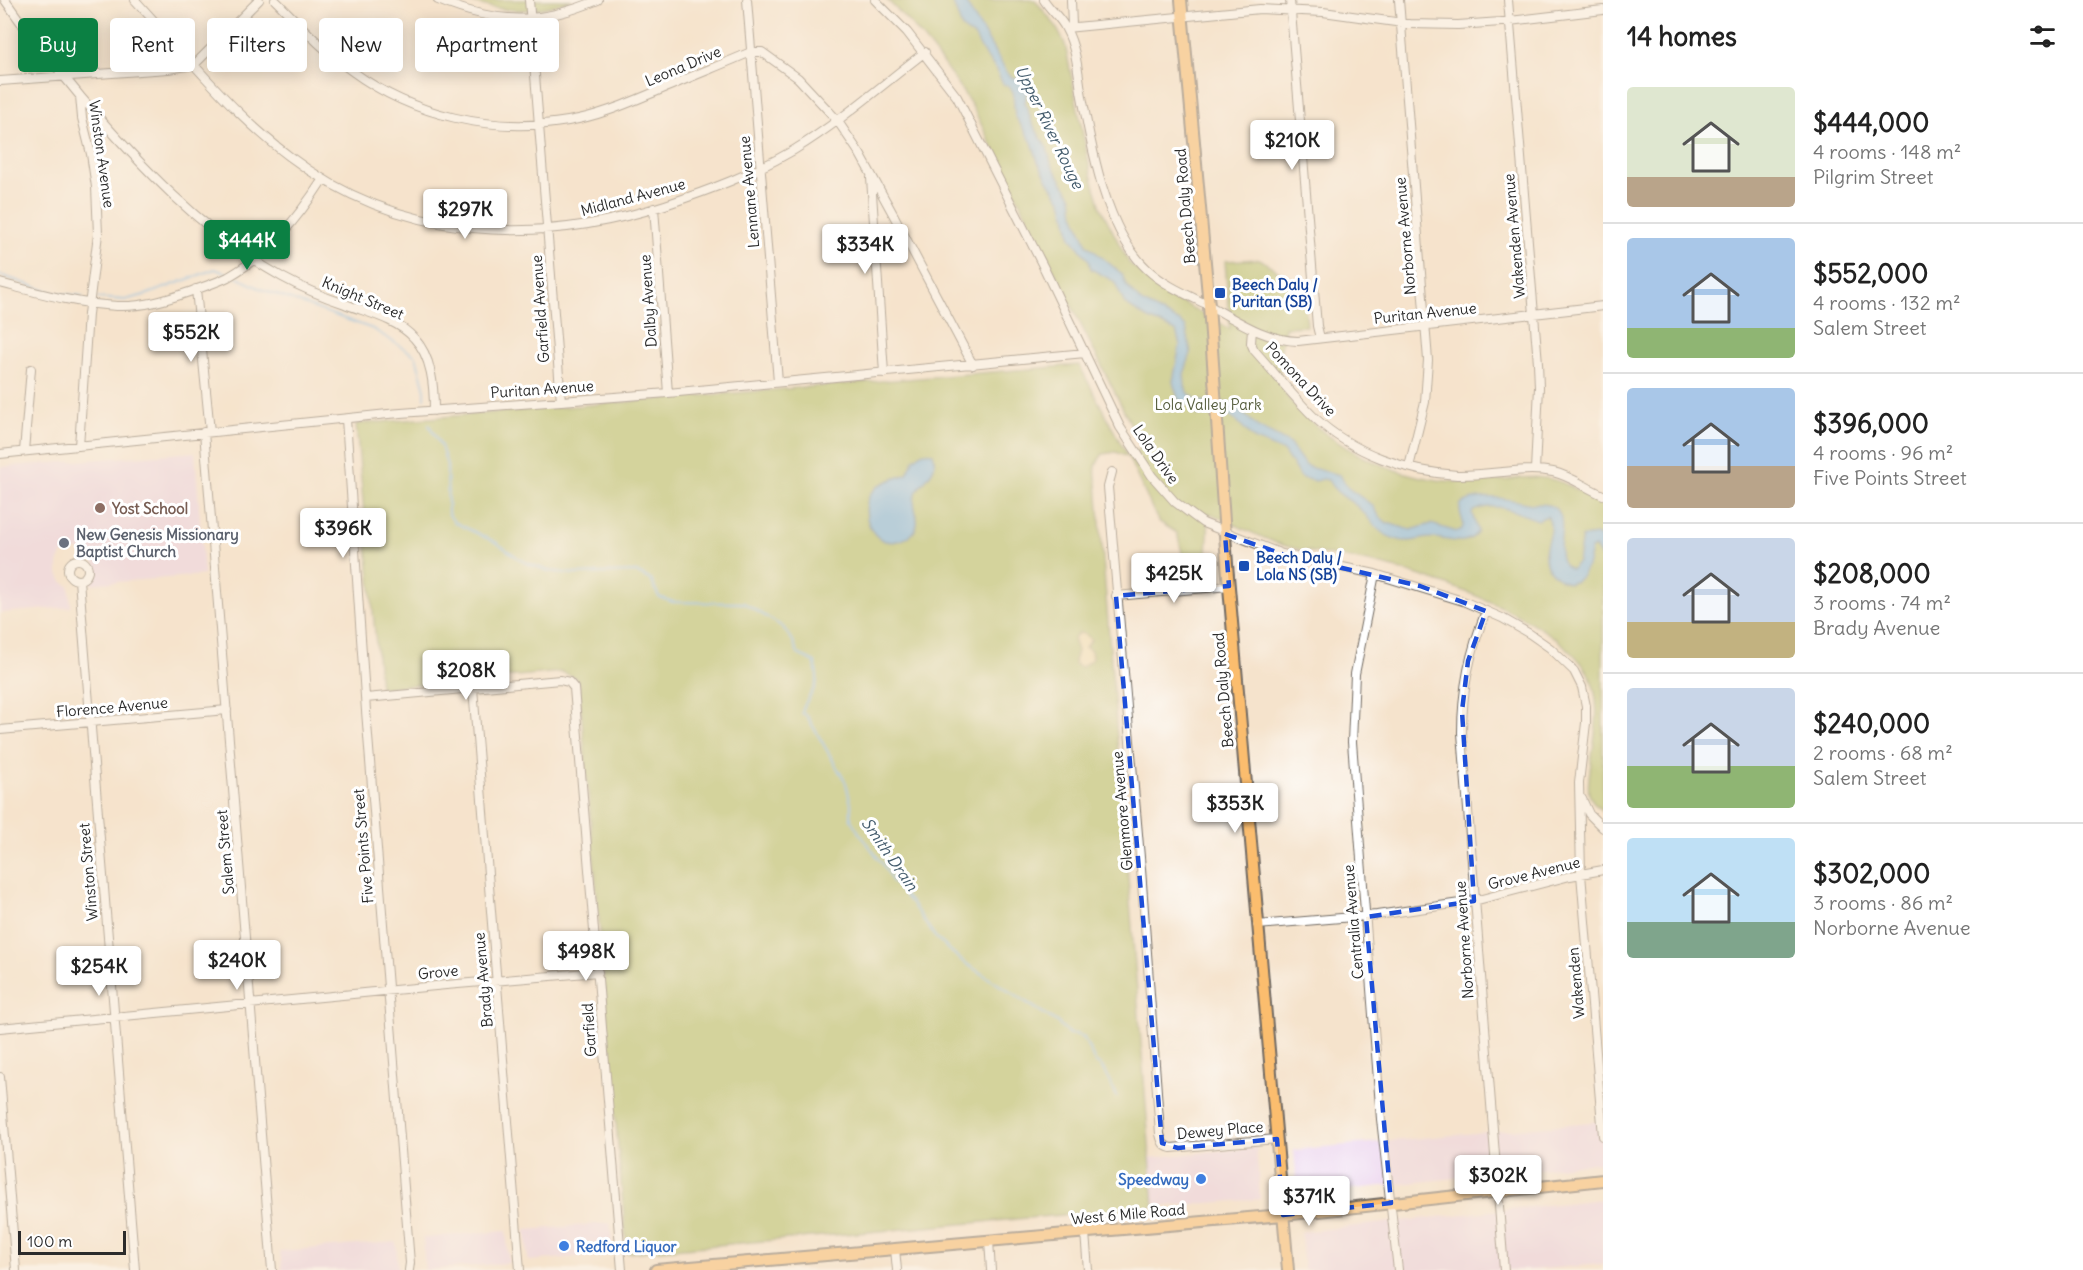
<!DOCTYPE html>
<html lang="en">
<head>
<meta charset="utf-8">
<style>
	body { margin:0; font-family:Delius,sans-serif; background:#f6f6f6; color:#222; height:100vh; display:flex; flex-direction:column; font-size:22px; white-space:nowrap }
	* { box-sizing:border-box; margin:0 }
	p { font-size:20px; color:#767676 }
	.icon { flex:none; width:33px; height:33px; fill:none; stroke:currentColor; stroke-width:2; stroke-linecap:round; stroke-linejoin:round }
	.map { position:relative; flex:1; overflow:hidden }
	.drawer { display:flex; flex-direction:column; background:#fff; width:480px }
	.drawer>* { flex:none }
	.hud { position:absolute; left:18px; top:18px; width:570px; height:54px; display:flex; gap:12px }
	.scale { position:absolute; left:18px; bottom:15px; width:108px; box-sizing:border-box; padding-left:6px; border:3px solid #2b2b2b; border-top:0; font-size:16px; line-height:21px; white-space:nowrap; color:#2b2b2b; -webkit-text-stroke:4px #fff; paint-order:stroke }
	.price { position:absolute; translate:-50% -51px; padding:0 14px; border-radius:6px; background:#fff; color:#222; font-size:20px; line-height:39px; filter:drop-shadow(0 2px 3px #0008) }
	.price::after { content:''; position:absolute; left:50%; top:36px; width:18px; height:14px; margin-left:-9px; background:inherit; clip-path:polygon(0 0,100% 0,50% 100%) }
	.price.current { background:#0b8043; color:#fff }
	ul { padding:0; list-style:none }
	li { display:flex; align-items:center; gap:18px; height:150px; padding:0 24px }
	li+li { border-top:2px solid #e0e0e0 }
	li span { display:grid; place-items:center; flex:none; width:168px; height:120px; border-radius:6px; color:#555 }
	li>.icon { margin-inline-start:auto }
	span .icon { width:72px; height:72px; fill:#fffc; stroke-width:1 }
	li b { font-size:26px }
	h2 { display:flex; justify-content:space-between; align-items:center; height:72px; padding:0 24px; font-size:26px }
	.chip { padding:0 21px; border-radius:6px; background:#fff; box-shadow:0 3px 15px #0003; font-size:21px; line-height:54px }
	.chip.current { background:#0b8043; color:#fff }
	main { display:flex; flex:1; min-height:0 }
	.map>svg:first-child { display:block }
	.built { fill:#ead1ec }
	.green { fill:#aabe62; stroke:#6a7446; stroke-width:1.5 }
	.sand { fill:#eeda9e; stroke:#8c8264; stroke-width:1.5 }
	.water { fill:#70b4e6; stroke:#4e7088; stroke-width:1.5 }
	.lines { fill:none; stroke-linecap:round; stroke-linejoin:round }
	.stream { stroke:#70b4e6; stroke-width:2 }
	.minor-casing { stroke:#726b63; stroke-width:10 }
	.major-casing { stroke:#726b63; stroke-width:14 }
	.minor { stroke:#fff; stroke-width:8 }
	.major { stroke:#fbbd6e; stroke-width:10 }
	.marked { fill:none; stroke:#1d4ed8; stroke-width:4.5; stroke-dasharray:12 8; stroke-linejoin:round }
	.transit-dot { fill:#1a4fb4; stroke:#fff; stroke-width:2 }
	.education-dot { fill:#8d6e63; stroke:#fff; stroke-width:2 }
	.worship-dot { fill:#6b7280; stroke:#fff; stroke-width:2 }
	.shop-dot { fill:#3f7fe0; stroke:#fff; stroke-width:2 }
	.labels { text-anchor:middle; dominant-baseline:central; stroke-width:6; stroke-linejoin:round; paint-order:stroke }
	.street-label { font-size:15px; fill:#2b2b2b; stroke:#fff }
	.transit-label { font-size:15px; font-weight:bold; fill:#164399; stroke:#fff; text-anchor:start }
	.park-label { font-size:15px; fill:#575e3e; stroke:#fff }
	.education-label { font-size:15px; font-weight:bold; fill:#785e54; stroke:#fff; text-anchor:start }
	.worship-label { font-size:15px; font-weight:bold; fill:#5b616d; stroke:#fff; text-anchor:start }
	.shop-label { font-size:15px; font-weight:bold; fill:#366cbe; stroke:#fff; text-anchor:end }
	.water-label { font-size:16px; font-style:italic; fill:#435b6c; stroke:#fff }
</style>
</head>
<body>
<main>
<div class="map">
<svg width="1603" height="1270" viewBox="0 0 1603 1270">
	<rect width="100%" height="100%" fill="#fff"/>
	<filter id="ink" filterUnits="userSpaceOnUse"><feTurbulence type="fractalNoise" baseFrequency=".0167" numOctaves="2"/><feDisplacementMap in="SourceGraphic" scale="12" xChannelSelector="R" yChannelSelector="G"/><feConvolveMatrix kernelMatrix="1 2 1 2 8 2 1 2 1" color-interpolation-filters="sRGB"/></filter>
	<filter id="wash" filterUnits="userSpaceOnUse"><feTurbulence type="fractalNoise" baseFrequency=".008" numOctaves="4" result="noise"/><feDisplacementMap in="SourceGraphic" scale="24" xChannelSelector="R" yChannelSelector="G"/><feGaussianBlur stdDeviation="1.35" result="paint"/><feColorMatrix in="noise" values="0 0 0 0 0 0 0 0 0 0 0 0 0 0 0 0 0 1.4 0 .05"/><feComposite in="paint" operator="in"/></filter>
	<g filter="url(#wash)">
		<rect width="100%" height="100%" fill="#f5e3cc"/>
		<!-- built -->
		<path class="built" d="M195 452 204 575 91 584 96 566 91 555 82 550H71L62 554 58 563V574L62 582 69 586 71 607 0 613V467Z
			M1603 1121V1162L1298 1195 1294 1150Z
			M1256 1147 1260 1199 1154 1207 1150 1158Z
			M1603 1199V1264L1531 1270H1304L1301 1232Z
			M610 1223 613 1254 528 1261 526 1230Z
			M506 1231 509 1263 425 1270 423 1238Z
			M396 1242 398 1270H282L280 1251Z"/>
		<!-- green -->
		<path class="green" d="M464 0H572C533 14 503 13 464 0Z
			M887 0H1035L1055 25 1065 44 1091 174 1101 208 1129 263 1165 293 1230 329 1225 261 1260 259 1304 288 1307 326 1285 327C1280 350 1276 372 1286 394 1289 401 1297 407 1301 412 1337 449 1388 473 1438 480 1461 483 1485 482 1507 480 1520 478 1531 476 1544 478 1565 480 1583 495 1603 502V812C1598 807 1591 801 1589 794 1587 784 1590 772 1591 762 1595 733 1603 700 1588 673 1557 618 1432 576 1373 563 1347 557 1319 554 1293 548 1264 541 1236 524 1209 513L1206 577 1189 579 1177 533 1158 521 1128 457 1116 452 1103 454C1095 464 1094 470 1097 483L1154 1207 627 1253 579 684 575 677 562 672 380 688 356 424 1079 365 1128 457 1142 447 972 106C948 68 920 31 887 0Z"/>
		<!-- sand -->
		<path class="sand" d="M1078 633 1085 634 1091 640 1085 647 1091 651 1092 659 1082 667 1076 665 1074 661 1077 651 1073 639Z"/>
		<!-- water -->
		<path class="water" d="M952 0H964L1008 74 1013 78 1021 77 1027 89 1025 103 1032 123 1047 148 1051 164 1072 197 1074 214 1087 245 1122 274 1126 285 1141 302 1180 322 1186 327 1191 353 1184 374 1185 386 1187 392 1198 401 1228 403 1236 407 1258 427 1289 443 1305 465 1312 468 1340 475 1348 488 1372 505 1380 517 1387 523 1411 530 1431 524 1457 532 1461 531C1467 521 1458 516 1460 505 1476 492 1509 499 1527 503 1540 506 1552 500 1560 515 1567 530 1550 562 1571 569L1578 562 1582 537 1596 535 1603 540V560L1595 547 1591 549C1589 557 1589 565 1584 572 1582 577 1576 583 1569 583 1565 583 1560 579 1557 577 1529 556 1560 533 1547 516L1538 520C1516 513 1497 500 1473 511L1472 514 1478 531C1468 547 1452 540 1436 538 1423 536 1412 544 1399 540 1376 534 1374 522 1359 508 1348 498 1336 495 1328 480L1323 479 1316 481 1301 478 1284 452 1254 439 1238 422 1228 415H1197L1195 409 1178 399 1173 381 1180 345 1176 331 1145 317 1125 304 1114 281 1091 269 1089 260 1071 238 1063 203 1049 182 1038 162 1032 142 1015 116 1013 92 1009 86 1003 84 995 68 984 54 975 37 962 28Z
			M923 452 933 453C940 473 923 478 916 493 909 506 924 520 913 533 909 537 903 540 897 541 870 548 857 507 874 490 882 481 896 479 907 474L914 459Z"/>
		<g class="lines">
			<!-- stream -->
			<path class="stream" d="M0 275 53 293 83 296
				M234 276 261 289 373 329 416 356 425 390V398
				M97 298 125 300 148 294 215 269 229 274
				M429 425 441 446 447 465 448 513 454 522 497 543 524 562 549 571 574 574 636 572 651 580 659 597 673 602 744 603 783 627 793 641 798 654 815 662C815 668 818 676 817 681 814 693 804 701 802 713L807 716 846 783 851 804V820L858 831 884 866 892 881 912 904 936 938 962 961 1057 1022 1069 1034H1076L1084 1038 1095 1062 1102 1067 1117 1096"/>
		</g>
	</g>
	<g filter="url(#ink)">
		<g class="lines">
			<!-- minor casing -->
			<g class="minor-casing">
				<path id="minor" d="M5 0 27 31 80 96 82 118 91 154 96 187 98 234 88 314 79 446
					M135 0 194 65 259 0
					M275 0C300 25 323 50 352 71 413 116 493 134 568 121 602 116 635 100 667 87 695 75 723 64 751 52H762L798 78 837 120 860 154 893 214 973 365
					M438 0C496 24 540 25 598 0
					M529 0 561 401
					M747 0 778 382
					M875 0 907 32 957 97 1043 266 1120 427 1152 476 1175 502 1203 523 1282 554 1375 574 1463 601 1502 618 1530 634 1550 648 1574 671 1582 687 1586 706V723L1579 783 1581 874 1603 1136
					M1044 0C1050 10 1061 18 1066 29 1076 47 1078 71 1081 91 1091 145 1105 230 1147 269 1165 286 1188 295 1210 306 1238 321 1265 340 1298 341L1603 306
					M1071 0 1072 26
					M1290 0 1317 326 1320 338
					M1399 0 1428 360 1425 402 1409 467
					M1508 0 1538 363 1539 387 1535 470
					M1066 28 1260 9 1323 12 1410 24 1458 25 1501 22 1603 10
					M0 81 168 69 194 65C223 97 253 129 289 156 399 240 536 247 665 205 710 190 753 174 794 150 840 122 882 85 925 52
					M80 96C139 164 203 233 282 277 302 288 324 297 345 304 368 313 397 319 414 338 432 357 434 386 434 411
					M871 178 884 373
					M654 208 668 393
					M0 283C39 293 77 304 117 306 143 307 166 300 189 292 202 287 216 283 228 277 269 254 298 218 323 179
					M196 289 210 432
					M1252 329 1251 343 1254 350C1274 372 1293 397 1315 418 1353 453 1407 472 1457 475 1489 476 1523 466 1553 472 1571 476 1586 488 1603 495
					M346 419 366 711 410 1263 409 1270
					M204 432 272 1270
					M24 451 31 369
					M0 454 388 414 668 393 1085 353
					M1112 472 1108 487 1141 869 1160 1134C1162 1142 1163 1146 1171 1148L1277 1139
					M68 570a10 10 0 1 1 20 0a10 10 0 1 1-20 0Z
					M1375 574 1355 674 1352 742 1381 1119 1398 1270
					M79 580 135 1270
					M1116 596 1229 586
					M1486 611C1470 652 1462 688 1462 733L1504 1270
					M473 688 520 1270
					M366 698 560 680 569 682 574 688 622 1270
					M0 730 227 710
					M1582 799 1589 814 1603 828
					M1257 925 1377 915 1474 901 1570 876 1603 870
					M0 1028 446 985 598 972
					M0 1077 16 1270
					M1085 1233 1088 1270
					M989 1241 991 1270
					M895 1249 897 1270"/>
			</g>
			<!-- major casing -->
			<g class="major-casing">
				<path id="major" d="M1181 0 1209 306 1227 564 1288 1270
					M656 1270 1283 1215 1603 1180"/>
			</g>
			<!-- minor -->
			<use href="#minor" class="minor"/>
			<!-- major -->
			<use href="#major" class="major"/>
		</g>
	</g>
	<!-- marked area -->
	<path d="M0 0H1603V1270H0ZM1225 534 1282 554 1420 586 1486 611 1468 661 1462 711 1474 901 1366 917 1391 1203 1283 1215 1277 1139 1178 1148 1162 1143 1116 596 1229 586Z" fill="#f5e3cc" fill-opacity=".55" fill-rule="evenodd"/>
	<path class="marked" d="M1225 534 1282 554 1420 586 1486 611 1468 661 1462 711 1474 901 1366 917 1391 1203 1283 1215 1277 1139 1178 1148 1162 1143 1116 596 1229 586Z"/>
	<!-- markers -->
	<g class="transit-dot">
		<rect x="1214" y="287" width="12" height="12" rx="3"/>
		<rect x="1238" y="560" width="12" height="12" rx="3"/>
	</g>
	<circle class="education-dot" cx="100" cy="508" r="6"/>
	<circle class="worship-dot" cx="64" cy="543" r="6"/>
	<g class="shop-dot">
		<circle cx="1201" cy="1179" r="6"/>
		<circle cx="564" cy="1246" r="6"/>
	</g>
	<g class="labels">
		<!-- street labels -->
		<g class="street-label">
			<text transform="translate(683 66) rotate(-23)">Leona Drive</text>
			<text transform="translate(102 154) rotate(82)">Winston Avenue</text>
			<text transform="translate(749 192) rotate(-95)">Lennane Avenue</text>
			<text transform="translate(633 197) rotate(-15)">Midland Avenue</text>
			<text transform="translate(1185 206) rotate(-95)">Beech Daly Road</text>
			<text transform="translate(1405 236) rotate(-95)">Norborne Avenue</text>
			<text transform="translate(1514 236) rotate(-95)">Wakenden Avenue</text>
			<text transform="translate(363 298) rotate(23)">Knight Street</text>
			<text transform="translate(648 301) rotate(-94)">Dalby Avenue</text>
			<text transform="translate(540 309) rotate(-94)">Garfield Avenue</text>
			<text transform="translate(1425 313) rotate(-6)">Puritan Avenue</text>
			<text transform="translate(1301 379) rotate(47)">Pomona Drive</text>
			<text transform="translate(542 389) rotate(-4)">Puritan Avenue</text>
			<text transform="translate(1156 454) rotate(55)">Lola Drive</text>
			<text transform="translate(1223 690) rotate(-95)">Beech Daly Road</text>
			<text transform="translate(112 707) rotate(-5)">Florence Avenue</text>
			<text transform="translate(1122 811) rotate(-95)">Glenmore Avenue</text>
			<text transform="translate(363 846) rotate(-95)">Five Points Street</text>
			<text transform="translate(225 852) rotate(-95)">Salem Street</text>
			<text transform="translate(88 872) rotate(-95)">Winston Street</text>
			<text transform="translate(1534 873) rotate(-14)">Grove Avenue</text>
			<text transform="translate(1353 922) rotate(-95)">Centralia Avenue</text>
			<text transform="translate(1464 940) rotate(-94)">Norborne Avenue</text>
			<text transform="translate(438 972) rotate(-6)">Grove</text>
			<text transform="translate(483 980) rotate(-95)">Brady Avenue</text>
			<text transform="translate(1576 983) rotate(-95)">Wakenden</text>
			<text transform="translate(589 1030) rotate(-94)">Garfield</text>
			<text transform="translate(1220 1130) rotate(-5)">Dewey Place</text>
			<text transform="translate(1128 1214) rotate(-5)">West 6 Mile Road</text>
		</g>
		<!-- transit labels -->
		<g class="transit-label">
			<text x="1232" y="284">Beech Daly /<tspan x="1232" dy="17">Puritan (SB)</tspan></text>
			<text x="1256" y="557">Beech Daly /<tspan x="1256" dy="17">Lola NS (SB)</tspan></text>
		</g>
		<!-- park labels -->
		<g class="park-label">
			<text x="1208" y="404">Lola Valley Park</text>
		</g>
		<!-- education labels -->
		<g class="education-label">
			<text x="112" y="508">Yost School</text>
		</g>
		<!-- worship labels -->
		<g class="worship-label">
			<text x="76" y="534">New Genesis Missionary<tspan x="76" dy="17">Baptist Church</tspan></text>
		</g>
		<!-- shop labels -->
		<g class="shop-label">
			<text x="1189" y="1179">Speedway</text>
			<text x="576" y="1246" text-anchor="start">Redford Liquor</text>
		</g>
		<!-- water labels -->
		<g class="water-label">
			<text transform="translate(1050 127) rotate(64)">Upper River Rouge</text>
			<text transform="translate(890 854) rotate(55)">Smith Drain</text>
		</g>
	</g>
</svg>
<div class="scale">100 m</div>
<b class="price" style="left:1292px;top:171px">$210K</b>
<b class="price" style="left:465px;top:240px">$297K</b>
<b class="price current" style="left:247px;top:271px">$444K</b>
<b class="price" style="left:865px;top:275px">$334K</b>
<b class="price" style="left:191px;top:363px">$552K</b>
<b class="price" style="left:343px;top:559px">$396K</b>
<b class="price" style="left:1174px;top:604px">$425K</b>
<b class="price" style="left:466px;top:701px">$208K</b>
<b class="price" style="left:1235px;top:834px">$353K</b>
<b class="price" style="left:586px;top:982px">$498K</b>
<b class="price" style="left:237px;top:991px">$240K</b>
<b class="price" style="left:99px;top:997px">$254K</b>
<b class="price" style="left:1498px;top:1206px">$302K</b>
<b class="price" style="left:1309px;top:1227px">$371K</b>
<div class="hud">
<a class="chip current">Buy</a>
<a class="chip">Rent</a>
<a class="chip">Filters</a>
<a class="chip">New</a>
<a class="chip">Apartment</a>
</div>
</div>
<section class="drawer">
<h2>14 homes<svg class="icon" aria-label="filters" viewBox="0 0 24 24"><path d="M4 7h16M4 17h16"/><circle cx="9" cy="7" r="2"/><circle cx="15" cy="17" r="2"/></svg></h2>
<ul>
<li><span style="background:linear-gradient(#dfe7d0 75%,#b9a48a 0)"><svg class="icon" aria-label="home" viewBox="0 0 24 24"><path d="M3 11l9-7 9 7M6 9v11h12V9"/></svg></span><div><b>$444,000</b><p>4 rooms · 148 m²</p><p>Pilgrim Street</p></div></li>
<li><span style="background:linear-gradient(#a9c7e8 75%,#8fb573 0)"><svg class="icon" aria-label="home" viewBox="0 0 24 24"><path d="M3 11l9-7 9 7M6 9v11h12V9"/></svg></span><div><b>$552,000</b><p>4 rooms · 132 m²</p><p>Salem Street</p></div></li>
<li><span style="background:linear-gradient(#a9c7e8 65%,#b9a48a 0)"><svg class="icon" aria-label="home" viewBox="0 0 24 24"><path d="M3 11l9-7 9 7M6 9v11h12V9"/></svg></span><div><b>$396,000</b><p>4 rooms · 96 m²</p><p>Five Points Street</p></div></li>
<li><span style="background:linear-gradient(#c9d6e8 70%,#c2b280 0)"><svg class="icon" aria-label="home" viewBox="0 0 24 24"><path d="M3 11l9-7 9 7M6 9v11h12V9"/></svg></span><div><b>$208,000</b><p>3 rooms · 74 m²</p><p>Brady Avenue</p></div></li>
<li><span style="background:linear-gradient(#c9d6e8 65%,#8fb573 0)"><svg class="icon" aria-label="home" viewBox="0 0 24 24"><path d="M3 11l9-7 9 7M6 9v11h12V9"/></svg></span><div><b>$240,000</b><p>2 rooms · 68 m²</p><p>Salem Street</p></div></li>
<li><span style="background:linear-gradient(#bfe0f5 70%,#7fa58c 0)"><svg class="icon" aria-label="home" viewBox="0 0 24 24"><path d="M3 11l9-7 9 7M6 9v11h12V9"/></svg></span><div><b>$302,000</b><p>3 rooms · 86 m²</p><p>Norborne Avenue</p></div></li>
</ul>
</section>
</main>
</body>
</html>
